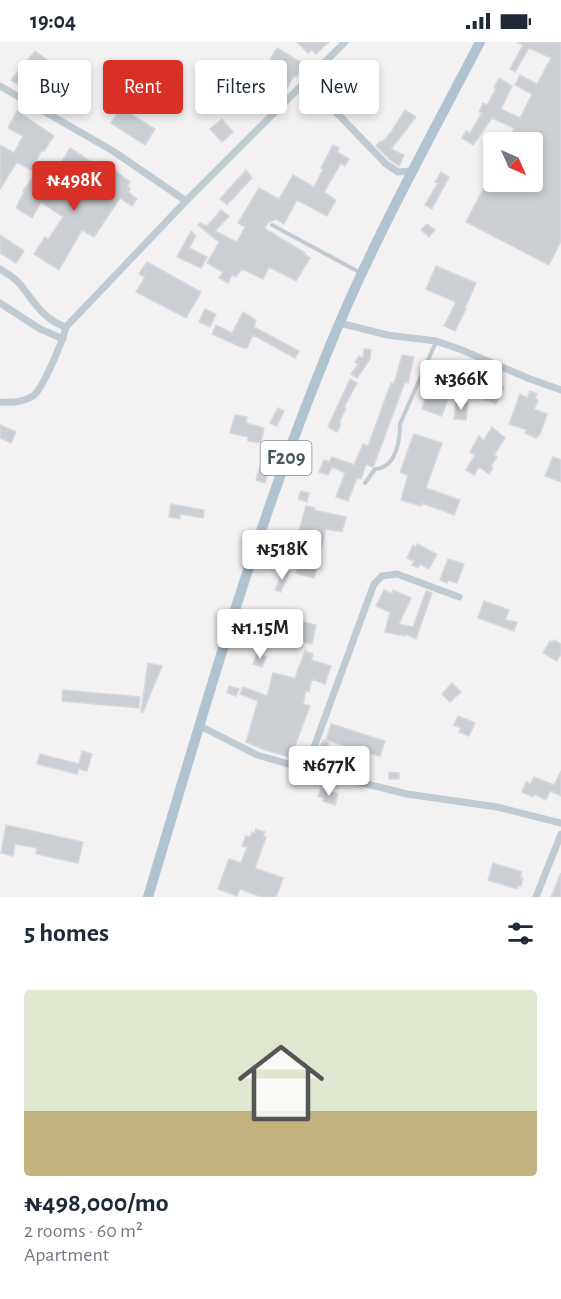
<!DOCTYPE html>
<html lang="en">
<head>
<meta charset="utf-8">
<style>
	body { margin:0; font-family:"Alegreya Sans",sans-serif; background:#f6f6f7; color:#1f2937; height:100vh; display:flex; flex-direction:column; font-size:22px; white-space:nowrap }
	* { box-sizing:border-box; margin:0 }
	p { font-size:20px; color:#747a83 }
	.icon { flex:none; width:33px; height:33px; fill:none; stroke:currentColor; stroke-width:2; stroke-linecap:round; stroke-linejoin:round }
	.map { position:relative; height:855px; overflow:hidden }
	.details { display:flex; flex-direction:column; background:#fff; flex:1 }
	.details>* { flex:none }
	.guide { position:absolute; left:18px; top:18px; width:525px; height:54px; display:flex; gap:12px }
	.needle { width:39px; rotate:135deg }
	.controls { position:absolute; left:483px; top:90px; display:grid; gap:12px }
	.controls a { display:grid; place-items:center; width:60px; height:60px; border-radius:6px; background:#fff; box-shadow:0 3px 9px #0003; font-size:30px }
	.price { position:absolute; translate:-50% -51px; padding:0 14px; border-radius:6px; background:#fff; color:#222; font-size:20px; line-height:39px; filter:drop-shadow(0 2px 3px #0008) }
	.price::after { content:''; position:absolute; left:50%; top:36px; width:18px; height:14px; margin-left:-9px; background:inherit; clip-path:polygon(0 0,100% 0,50% 100%) }
	.price.current { background:#d93025; color:#fff }
	ul { padding:0; list-style:none }
	li { display:grid; align-content:center; gap:12px; height:318px; padding:0 24px }
	li span { display:grid; place-items:center; height:186px; border-radius:6px; color:#555 }
	li>.icon { margin-inline-start:auto }
	span .icon { width:108px; height:108px; fill:#fffc; stroke-width:1 }
	li b { font-size:26px }
	h2 { display:flex; justify-content:space-between; align-items:center; height:72px; padding:0 24px; font-size:26px }
	.tag { padding:0 21px; border-radius:6px; background:#fff; box-shadow:0 3px 9px #0003; font-size:21px; line-height:54px }
	.tag.current { background:#d93025; color:#fff }
	.status { display:flex; justify-content:space-between; align-items:center; height:42px; padding:0 30px; background:#fff; direction:ltr }
	.status svg { height:16px; fill:currentColor }
	.map>svg:first-child { display:block }
	.building { fill:#cbcfd4; stroke:#d5d8dd; stroke-width:1.5 }
	.lines { fill:none; stroke-linecap:round; stroke-linejoin:round }
	.lane { stroke:#bfcad2; stroke-width:4 }
	.street { stroke:#bfcad2; stroke-width:7 }
	.primary { stroke:#b0c3d1; stroke-width:10 }
	.labels { text-anchor:middle; dominant-baseline:central; stroke-width:4.5; stroke-linejoin:round; paint-order:stroke }
	.shield { fill:#fff; stroke:#7f8990; stroke-width:1.5 }
	.shield-label { font-size:20px; font-weight:bold; fill:#485661 }
</style>
</head>
<body>
<div class="status"><b>19:04</b><svg viewBox="0 0 49 12"><path d="M0 12V9h3v3zM5 12V6h3v6zM10 12V3h3v9zM15 12V0h3v12zM26 1h20v11H26zM47 4h2v5h-2z"/></svg></div>
<div class="map">
<svg width="561" height="855" viewBox="0 0 561 855">
	<rect width="100%" height="100%" fill="#f4f1f2"/>
	<!-- building -->
	<path class="building" d="M297 0H329L316 12 312 8 308 11Z
		M516 0H561V199L549 223 466 180 494 127V140H532V100H507L514 86 492 76 473 103 462 96 466 89 470 91 482 71 479 70 483 61 487 63 496 47 494 46 499 36 512 44 501 67 520 76 532 52 515 43 520 33 537 42 551 16 529 6 515 30 510 27 523 3Z
		M277 6 304 22 296 35 294 34 284 51 274 48 271 50 260 44 261 41 253 37 258 27 263 29Z
		M35 9 50 20 46 26 41 23 24 46 11 38Z
		M345 25 348 28 350 27 363 43 348 57 346 55 341 60 327 45 334 39V36Z
		M71 33 86 44 70 64 56 53Z
		M121 66 155 87 145 103 111 81Z
		M405 68 416 75 391 107 404 113 399 124 390 118 376 104 380 99 382 100 391 90Z
		M17 69 54 94 44 109 42 108 31 128 17 120 0 147V103L14 111 23 94 8 86Z
		M222 77 233 90 222 100 210 87Z
		M333 103 339 106 337 110 349 117 345 124 341 121 324 150 336 158 327 174 297 158 284 182 276 177 269 180 264 186 305 211 304 212 310 216 296 239 269 225 263 237 242 227 236 235 232 233 228 241 219 236 223 230 207 221 219 200 198 183 200 181 207 184 221 168 229 174 215 189 237 200 245 185 238 181 259 146 279 157 293 133 314 145 323 127 321 126Z
		M70 106 96 123 87 137 61 121Z
		M113 127 130 140 127 144 130 146 128 150 137 157 132 164 120 156 94 195 82 188 59 228 34 212 45 195 48 198 63 175 41 160 32 176 16 166 24 150 23 149 34 134 74 157 79 150 82 153 93 138 100 144Z
		M246 128 252 136 227 163 220 157Z
		M441 130 449 135 432 167 425 163 438 141 435 140Z
		M427 182 435 188 429 195 421 188Z
		M191 189 196 194 189 206 207 215 201 226 177 215Z
		M0 193 24 209 16 221 0 211Z
		M147 220 201 250 186 276 136 250 145 235 139 232Z
		M436 224 476 241 465 266 466 267 455 289 444 284 456 260 426 247Z
		M205 267 216 272 210 285 199 280Z
		M243 270 256 278 254 285 299 309 295 316 253 293 247 306H243L212 292 216 283 232 291Z
		M364 307 371 308 370 317 357 336 351 332 358 322 355 320 359 314 363 316Z
		M402 313 414 315 408 341 405 340 374 423 372 425 366 422 361 437 357 436 348 459 336 455 345 431 332 425 328 433 319 430 324 418 329 420 332 415 354 423 363 402 368 404 391 341 394 342Z
		M441 324 448 326 449 324 457 326 442 374 422 367 430 343 435 345Z
		M460 327 504 345 496 362 475 353 473 356 466 353 467 349 458 346Z
		M350 337 357 341 344 365 346 366 339 381 341 382 337 390 328 385Z
		M530 349 537 352 535 356 538 358 534 367 547 372 540 392 536 396 525 391 527 388 509 382 520 352 527 356Z
		M456 360 468 361 466 378 454 377Z
		M278 366 284 369 277 384 270 381Z
		M235 373 247 375 246 381 264 386 261 401 248 399V395L230 391Z
		M0 383 16 390 11 401 0 396Z
		M492 385 505 396 494 413 497 415 491 424 493 426 489 432 479 425 474 433 466 428 475 413 470 410 479 394 484 398Z
		M414 392 442 401 426 446 460 458 454 473 422 461 421 464 401 458 408 433 400 430Z
		M553 415 561 418V440L545 434Z
		M262 417 269 418 268 422 270 423 265 441 256 438Z
		M301 449 309 451 307 460 298 457Z
		M171 462 204 468 203 476 180 472V477L169 475Z
		M306 464 315 466 314 468 346 475 342 490 326 487 314 536 296 531 301 517 292 514Z
		M417 502 437 512 429 527 420 522 418 526 412 523 414 519 407 516 413 503 416 505Z
		M448 517 464 522 457 541 448 538 447 541 440 538Z
		M284 528 289 530 281 550 275 548Z
		M384 548 392 552 393 548 411 556 399 582 413 585 426 549 432 551 416 597 405 592V594L385 590 390 570 376 564Z
		M484 559 509 568 505 578 517 580 514 589 478 576Z
		M279 577 299 582V579L316 583 312 602 295 598 297 589 276 585Z
		M554 598 561 602V612L557 619 543 611 550 599 553 600Z
		M305 609 313 612 311 618 331 624 325 642 312 637 309 650 306 649 303 662 310 664 293 709 300 711 298 717 265 708 246 700 258 659 240 652 243 645 267 654 273 631 295 636Z
		M257 612 266 615 262 625 253 622Z
		M148 621 162 624 143 670H141Z
		M452 641 461 650 450 660 442 652Z
		M229 644 239 647 236 654 227 651Z
		M63 648 140 655 139 666 62 659Z
		M458 674 475 681 469 694 459 690 461 686 454 683Z
		M331 682 385 699 380 714 326 698Z
		M323 698 329 701 324 714 329 716 326 722 315 718Z
		M82 709 92 712 87 729 79 727 77 732 37 722 40 712 79 722Z
		M561 729V754L550 749 546 758 534 752 533 755 522 750 526 740 530 742 534 735 554 743Z
		M389 730 399 731V737H389Z
		M321 747 338 752 335 763 323 759 324 756 318 754Z
		M6 783 83 800 78 821 36 812 37 806 15 802 13 814 1 811Z
		M256 787 265 790 263 794 266 795 255 826 283 836 276 855H261L240 847 237 854 218 847 229 817 241 821 247 805 242 804 246 794 250 795 252 790 255 791Z
		M493 821 522 830 520 836H523L521 844 518 843 517 847 488 838Z
		M561 831V855H551Z"/>
	<g class="lines">
		<!-- lane -->
		<path class="lane" d="M272 183 359 230
			M365 441 375 427C396 426 400 399 400 382L436 300"/>
		<!-- street -->
		<path class="street" d="M306 39 386 122 398 130 413 129
			M0 44 113 109 186 159
			M0 227C6 231 14 235 19 241 34 259 42 277 66 285
			M0 261 40 287 63 297
			M340 281 387 293 436 299 462 308 530 337 561 348
			M0 360C11 361 23 360 33 354 43 347 63 298 66 285L186 159 345 0
			M200 684 257 713 306 727 407 752 497 765 561 781
			M306 727 374 542 382 534 397 532 459 555
			M536 855 561 792"/>
		<!-- primary -->
		<path class="primary" d="M148 855C203 672 255 487 327 311 370 204 427 102 480 0"/>
	</g>
	<g class="labels">
		<!-- shield labels -->
		<rect class="shield" x="260.5" y="399" width="51" height="34" rx="4.5"/>
		<g class="shield-label">
			<text x="286" y="416">F209</text>
		</g>
	</g>
</svg>
<div class="controls">
<a><svg class="needle" viewBox="-14 -14 28 28"><path d="M0-13l5 13h-10z" fill="#e53935"/><path d="M0 13l5-13h-10z" fill="#747a83"/></svg></a>
</div>
<b class="price current" style="left:74px;top:170px">₦498K</b>
<b class="price" style="left:461px;top:369px">₦366K</b>
<b class="price" style="left:282px;top:539px">₦518K</b>
<b class="price" style="left:260px;top:618px">₦1.15M</b>
<b class="price" style="left:329px;top:755px">₦677K</b>
<div class="guide">
<a class="tag">Buy</a>
<a class="tag current">Rent</a>
<a class="tag">Filters</a>
<a class="tag">New</a>
</div>
</div>
<section class="details">
<h2>5 homes<svg class="icon" aria-label="filters" viewBox="0 0 24 24"><path d="M4 7h16M4 17h16"/><circle cx="9" cy="7" r="2"/><circle cx="15" cy="17" r="2"/></svg></h2>
<ul>
<li><span style="background:linear-gradient(#dfe7d0 65%,#c2b280 0)"><svg class="icon" aria-label="home" viewBox="0 0 24 24"><path d="M3 11l9-7 9 7M6 9v11h12V9"/></svg></span><div><b>₦498,000/mo</b><p>2 rooms · 60 m²</p><p>Apartment</p></div></li>
</ul>
</section>
</body>
</html>
